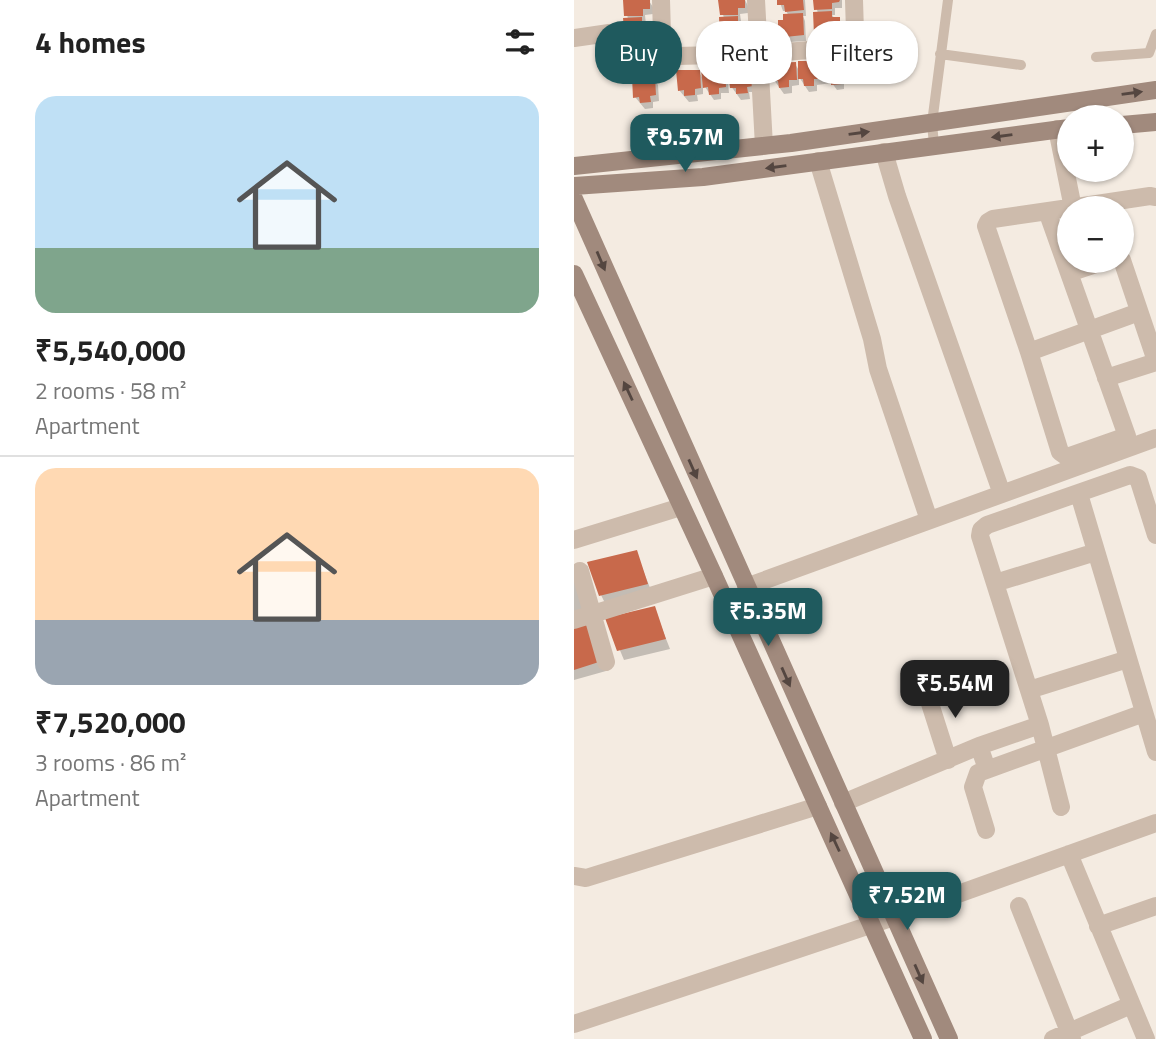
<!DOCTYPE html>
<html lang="en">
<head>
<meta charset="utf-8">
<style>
	body { margin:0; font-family:"Titillium Web",sans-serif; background:#f2f2f2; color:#222; height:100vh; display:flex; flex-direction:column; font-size:26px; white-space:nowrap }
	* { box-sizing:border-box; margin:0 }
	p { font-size:23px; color:#767676 }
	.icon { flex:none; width:38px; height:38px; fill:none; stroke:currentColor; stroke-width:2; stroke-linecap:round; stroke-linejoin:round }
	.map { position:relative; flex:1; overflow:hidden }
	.sheet { display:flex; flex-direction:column; background:#fff; width:574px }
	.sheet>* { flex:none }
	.hud { position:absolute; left:21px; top:21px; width:455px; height:63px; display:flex; gap:14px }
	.controls { position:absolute; left:483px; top:105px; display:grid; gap:14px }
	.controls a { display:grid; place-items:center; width:77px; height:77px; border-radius:50%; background:#fff; box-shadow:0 2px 5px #0004; font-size:35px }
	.price { position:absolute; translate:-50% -60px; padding:0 16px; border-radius:14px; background:#1f5a5e; color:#fff; font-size:23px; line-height:46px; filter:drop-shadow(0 2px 4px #0008) }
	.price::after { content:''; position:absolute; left:50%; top:42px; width:21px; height:16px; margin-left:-10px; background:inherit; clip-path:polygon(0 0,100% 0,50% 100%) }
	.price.current { background:#222; color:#fff }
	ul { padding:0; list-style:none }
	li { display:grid; align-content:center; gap:14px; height:371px; padding:0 35px }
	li+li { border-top:2px solid #e0e0e0 }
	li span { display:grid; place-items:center; height:217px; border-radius:21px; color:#555 }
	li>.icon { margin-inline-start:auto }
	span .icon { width:126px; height:126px; fill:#fffc; stroke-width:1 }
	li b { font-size:30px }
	h2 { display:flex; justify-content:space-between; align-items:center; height:84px; padding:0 35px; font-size:30px }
	.chip { padding:0 24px; border-radius:28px; background:#fff; box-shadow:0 2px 5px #0004; font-size:24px; line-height:63px }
	.chip.current { background:#1f5a5e; color:#fff }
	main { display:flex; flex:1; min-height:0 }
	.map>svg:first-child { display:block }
	.shadow { fill:#0003 }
	.building { fill:#c8694b }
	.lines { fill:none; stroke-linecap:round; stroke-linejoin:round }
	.lane { stroke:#cdbbac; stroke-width:10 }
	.street { stroke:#cdbbac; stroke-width:18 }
	.secondary { stroke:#a18a7d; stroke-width:18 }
	.oneway { fill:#544640 }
</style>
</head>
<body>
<main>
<section class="sheet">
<h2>4 homes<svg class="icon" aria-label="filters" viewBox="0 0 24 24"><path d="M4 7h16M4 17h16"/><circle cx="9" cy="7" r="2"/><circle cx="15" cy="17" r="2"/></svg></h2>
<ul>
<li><span style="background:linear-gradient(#bfe0f5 70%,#7fa58c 0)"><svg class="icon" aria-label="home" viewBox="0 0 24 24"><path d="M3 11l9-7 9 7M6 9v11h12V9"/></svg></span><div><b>₹5,540,000</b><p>2 rooms · 58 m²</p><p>Apartment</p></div></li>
<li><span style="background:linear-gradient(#ffd9b3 70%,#9aa5b1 0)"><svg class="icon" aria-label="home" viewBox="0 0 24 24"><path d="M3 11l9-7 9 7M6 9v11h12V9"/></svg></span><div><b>₹7,520,000</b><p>3 rooms · 86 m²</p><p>Apartment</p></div></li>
</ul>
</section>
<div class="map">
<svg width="582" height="1039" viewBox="0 0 582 1039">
	<rect width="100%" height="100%" fill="#f4ebe1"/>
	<!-- shadow -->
	<path class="shadow" d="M51 0 75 1 79 7V14L71 15 72 25H76L79 31V39H72V46H69L71 50 76 49 80 55V63H72V71H56L53 65 55 44 53 40 54 20Z
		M146 0H171L174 6V13L166 14 167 21H164L167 24H171L175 30 174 38H167V45H151L148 39 150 19Z
		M205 0H231L232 16H229L231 21 232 41 216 42 213 36H209L206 30 215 16 212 11H209Z
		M241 0H268V8H261V15H258L261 19H265L269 25V33H261L262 40H246L242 34 244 14Z
		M274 60 278 66V82L270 83V89L263 90 258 83 243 85V91L235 92 225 77V85L218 86V93L210 94 200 80 221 64 226 72 225 63Z
		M177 70 181 92H175L176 99 167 100 154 82 155 93H147V99L140 100 129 84V94L123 95 124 101 115 102 105 90 125 72 130 81 150 71 157 83Z
		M80 79 84 85 85 101 79 102V108L71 109 61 97Z
		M62 552 78 593 32 605 27 595Z
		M0 575 13 611 0 614Z
		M80 608 96 649 50 660 33 619Z
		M0 627 21 632 32 671 0 680Z"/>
	<!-- building -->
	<path class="building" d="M49 0H76V9H69V16H50Z
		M144 0H171V8H164V15H146Z
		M203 0H229L230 10 211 12 210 5H203Z
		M239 0H266L265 2 258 3V9L240 10Z
		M258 11V17H266V27H259V34L240 35 239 12Z
		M229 13 230 35 211 37V30H204V20H209V14Z
		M164 16V23L172 22V32L165 33V39L146 40 145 17Z
		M68 17V24L77 23V33H69V40L51 41 49 18Z
		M69 42V48H77V58H70V65H51L50 43Z
		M249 59H275L276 77H268V84L257 85V77L250 78Z
		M224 61H248L249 79H240V86H230L229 79H224Z
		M222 62 223 80H215V87L205 88 204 81H198V63Z
		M154 68H178L179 86 173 87 174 93 162 94V88H156Z
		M127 69H151L152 87 145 88V94L135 95 134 87 129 88Z
		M102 70H126L127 88 121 89V95L110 96V90L104 91Z
		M58 77H81L82 95 76 96 77 102 66 103 65 97 59 98Z
		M63 550 74 584 25 596 13 562Z
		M81 606 92 639 43 651 31 618Z
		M16 621 28 661 0 670V626Z"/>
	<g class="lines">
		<!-- lane -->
		<path class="lane" d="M366 54 447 65
			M522 57 575 53 582 34
			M360 145 358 123 374 0"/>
		<!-- street -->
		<path class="street" d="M87 0 88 34 92 49 97 54 103 56 184 54 274 47 281 32 280 0
			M182 0 190 146
			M0 38 35 33
			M483 129 499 208
			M310 152 323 196 428 494
			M244 161 298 339 304 369 355 520
			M496 208 576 196 582 197
			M473 211 553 436 493 457 486 452 455 352 412 226 414 222 419 219 495 208
			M548 260 582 361
			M495 273 531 261
			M455 352 565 312
			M532 378 582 362
			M505 494 582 752
			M0 540 107 507
			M6 571 32 662
			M421 583 522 552
			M172 587 582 438
			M0 620 140 576
			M455 690 554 659
			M352 691 374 760
			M405 746 466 725
			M269 803 405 746 413 769
			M487 807 466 725 406 536 407 530 413 525 556 475 564 478 582 535
			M412 830 399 787 404 773 570 713
			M495 854 572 1039
			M0 876 12 878 244 806
			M445 906 498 1039
			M524 926 582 906
			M0 1024 320 917 582 823
			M479 1039 557 1005"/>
		<!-- secondary -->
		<path class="secondary" d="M548 125 582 122
			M0 166 217 143 582 90
			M0 186 129 177 495 128
			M0 199 375 1039
			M0 274 140 576 349 1039"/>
	</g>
	<!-- one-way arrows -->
	<defs><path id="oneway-solid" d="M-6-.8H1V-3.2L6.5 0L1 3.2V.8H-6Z" transform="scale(1.75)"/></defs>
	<g class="oneway">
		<use href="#oneway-solid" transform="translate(558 93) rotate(-8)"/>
		<use href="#oneway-solid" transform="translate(285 133) rotate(-8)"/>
		<use href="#oneway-solid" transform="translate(428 136) rotate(172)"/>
		<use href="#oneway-solid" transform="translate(202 167) rotate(172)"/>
		<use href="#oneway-solid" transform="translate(27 261) rotate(67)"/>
		<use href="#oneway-solid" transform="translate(54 391) rotate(-115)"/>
		<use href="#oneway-solid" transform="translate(119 469) rotate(66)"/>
		<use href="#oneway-solid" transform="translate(212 677) rotate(66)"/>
		<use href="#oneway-solid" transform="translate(261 842) rotate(-115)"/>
		<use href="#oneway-solid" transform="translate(345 974) rotate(66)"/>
	</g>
</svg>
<div class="controls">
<a>+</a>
<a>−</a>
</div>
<b class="price" style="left:111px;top:174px">₹9.57M</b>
<b class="price" style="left:194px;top:648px">₹5.35M</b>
<b class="price current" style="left:381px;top:720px">₹5.54M</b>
<b class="price" style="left:333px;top:932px">₹7.52M</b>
<div class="hud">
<a class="chip current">Buy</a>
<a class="chip">Rent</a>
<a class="chip">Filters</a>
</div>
</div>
</main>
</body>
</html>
